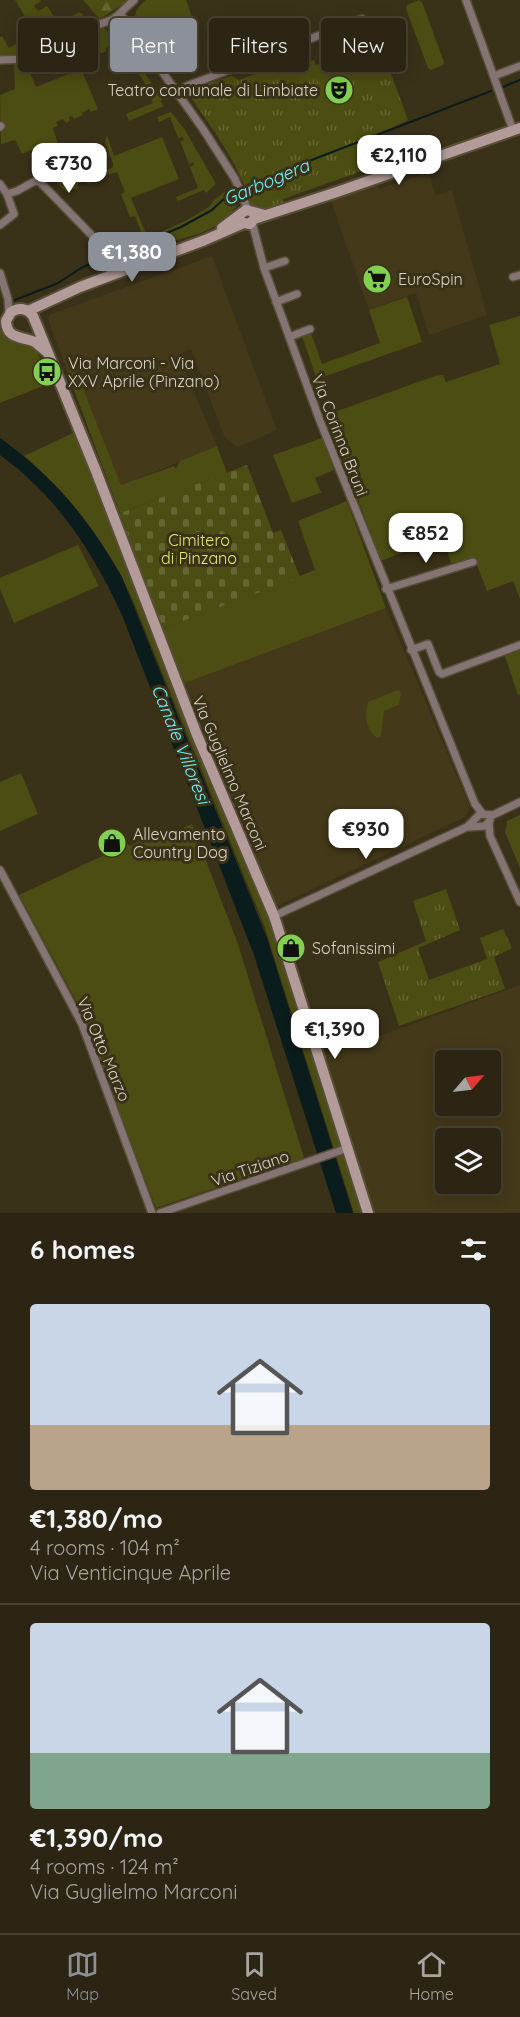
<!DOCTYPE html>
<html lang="en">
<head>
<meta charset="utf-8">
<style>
	body { margin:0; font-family:Quicksand,sans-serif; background:#342d1c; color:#f1f3f6; height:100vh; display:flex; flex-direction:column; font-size:22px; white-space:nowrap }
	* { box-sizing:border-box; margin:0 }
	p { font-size:20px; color:#a6a5a0 }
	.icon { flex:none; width:33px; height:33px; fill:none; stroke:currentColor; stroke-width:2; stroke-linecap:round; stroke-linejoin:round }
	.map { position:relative; height:1213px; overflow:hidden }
	.details { display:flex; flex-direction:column; background:#2c2513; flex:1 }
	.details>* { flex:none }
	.banner { position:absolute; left:18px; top:18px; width:484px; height:54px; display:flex; gap:12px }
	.needle { width:39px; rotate:62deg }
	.tools { position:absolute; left:435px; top:1050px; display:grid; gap:12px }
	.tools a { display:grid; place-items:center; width:66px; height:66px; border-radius:6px; background:#2c2513; box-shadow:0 3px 15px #0003,0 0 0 2px #484233; font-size:30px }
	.price { position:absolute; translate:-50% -51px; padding:0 14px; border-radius:12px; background:#fff; color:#222; font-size:20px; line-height:39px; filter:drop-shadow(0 2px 3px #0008) }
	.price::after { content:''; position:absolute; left:50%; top:36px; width:18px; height:14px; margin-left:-9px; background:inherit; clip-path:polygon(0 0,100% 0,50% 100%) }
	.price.selected { background:#8c9099; color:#fff }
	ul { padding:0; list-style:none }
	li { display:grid; align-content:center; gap:12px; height:318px; padding:0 30px }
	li+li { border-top:2px solid #484233 }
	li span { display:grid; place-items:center; height:186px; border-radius:6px; color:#555 }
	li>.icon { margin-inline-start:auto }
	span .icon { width:108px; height:108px; fill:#fffc; stroke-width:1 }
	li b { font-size:26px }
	h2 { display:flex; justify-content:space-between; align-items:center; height:72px; padding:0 30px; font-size:26px }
	.pill { padding:0 21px; border-radius:6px; background:#2c2513; box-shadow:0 3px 15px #0003,0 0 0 2px #484233; font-size:21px; line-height:54px }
	.pill.selected { background:#8c9099; color:#fff }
	.tab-bar { display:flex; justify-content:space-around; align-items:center; height:84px; border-top:2px solid #484233; background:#2c2513; font-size:16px; color:#a6a5a0 }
	.tab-bar a { display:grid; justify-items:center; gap:3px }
	.tab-bar .selected { color:#8c9099 }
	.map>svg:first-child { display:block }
	.built { fill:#443919; fill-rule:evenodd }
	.green { fill:#4b4d12 }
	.forest { fill:url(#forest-firs) }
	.cemetery { fill:url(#cemetery-stones) }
	.park { fill:url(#park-tufts) }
	.water { fill:#0b1c1d }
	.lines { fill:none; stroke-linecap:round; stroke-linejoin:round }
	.stream { stroke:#0b1c1d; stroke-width:2 }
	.street-casing { stroke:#574e38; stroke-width:10 }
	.secondary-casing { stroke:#574e38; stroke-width:14 }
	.street { stroke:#847574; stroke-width:7 }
	.secondary { stroke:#b29b98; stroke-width:10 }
	.labels { text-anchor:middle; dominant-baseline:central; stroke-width:6; stroke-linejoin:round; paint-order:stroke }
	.poi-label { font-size:16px; fill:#dad4c6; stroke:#3a3119; text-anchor:start }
	.street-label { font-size:16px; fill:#dad4c6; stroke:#3a3119 }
	.park-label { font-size:16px; fill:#e3e971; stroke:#3a3119 }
	.water-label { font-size:18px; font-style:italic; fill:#6eeffb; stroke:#3a3119 }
</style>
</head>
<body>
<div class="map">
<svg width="520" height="1213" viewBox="0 0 520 1213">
	<defs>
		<pattern id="forest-firs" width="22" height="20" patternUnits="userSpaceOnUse" patternTransform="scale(1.5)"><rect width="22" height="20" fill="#4b4d12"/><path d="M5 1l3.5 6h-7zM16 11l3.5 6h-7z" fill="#646633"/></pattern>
		<pattern id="cemetery-stones" width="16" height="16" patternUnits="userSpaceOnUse" patternTransform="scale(1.5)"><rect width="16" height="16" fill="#4b4d12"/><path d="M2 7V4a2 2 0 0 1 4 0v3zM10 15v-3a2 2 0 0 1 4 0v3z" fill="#646633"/></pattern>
		<pattern id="park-tufts" width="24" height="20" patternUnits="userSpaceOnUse" patternTransform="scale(1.5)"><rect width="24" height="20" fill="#4b4d12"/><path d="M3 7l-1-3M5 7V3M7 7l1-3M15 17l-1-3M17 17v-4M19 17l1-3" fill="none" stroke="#646633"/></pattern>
	</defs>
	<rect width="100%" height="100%" fill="#3a3119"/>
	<!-- built -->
	<path class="built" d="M428 173 436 195 452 190 487 315 429 335 416 293 369 310 331 201 378 185 379 189Z
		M212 256 277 430 238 447 225 438 191 349 178 355 217 446 121 486 75 368 67 371 48 319 49 315Z
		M386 608 470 807 465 817 277 906 185 683Z
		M520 985V1213H374L324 1056ZM446 1060H490V1106H446ZM446 1138H490V1184H446Z"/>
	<!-- green -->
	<path class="green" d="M15 0H40L41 1 34 6 38 11 47 6 59 24 79 12 84 15 56 30 47 27 46 29 49 31C30 30 24 14 15 0Z
		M146 0H186L197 32 154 48C141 31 123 18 146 0Z
		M419 0 422 2 444 62 443 65 431 70 428 68 406 9 407 5Z
		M90 21 91 23 41 48 21 55 0 56V37L2 36 9 48 31 35C57 41 68 31 90 21Z
		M99 28H104L107 31 128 51 121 56 117 51 114 53 110 46 106 48V51L101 54 96 39 91 37 63 49 62 47 96 31 98 33 96 30Z
		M33 59 36 60 32 62 35 70 30 73 36 87 81 69 98 109 91 112 89 109 82 113 83 115 74 119 72 116 69 117 70 121 66 123 63 119 56 122 58 126 53 128 62 157 76 151 86 174 92 172 98 175 113 167V163L105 142 107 135 114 156 162 137 179 179 131 198 146 233 142 234 135 216 130 217 121 194 125 192 117 172 101 177 102 179 88 184 86 181 78 183V188L66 192 51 177 55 174 45 148 31 150 22 154 15 140 1 144 0 95 15 89 14 63Z
		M140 67 163 99 160 101 164 106 129 121 126 114 153 103 143 80 136 70Z
		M171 112 185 130 216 184 206 193 204 190 178 201 176 197 198 188 190 167 194 165 193 162 189 164 180 141 184 140 183 137 178 138 170 117 159 122 157 117Z
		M232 186 237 198 236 207C210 237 193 234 158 245L154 242 113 258 111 253 112 250 163 231 187 220 209 207 213 201Z
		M407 297 422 342 320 378 316 377 302 336 311 333 322 364 380 343 369 310Z
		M520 316V599L513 581 487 591 475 560 451 563 443 538 380 561 364 515 326 415 435 376 443 375 446 382 500 364 489 325Z
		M0 329 11 341 17 344 33 345 46 368 51 383 0 403Z
		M75 368 121 485 174 466 176 469 180 461 217 446 227 473 120 513 67 371Z
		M75 432 267 909 344 1146 335 1152 264 925 132 598C103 540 73 498 24 456Z
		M322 438 334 470 315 478 321 492H323L292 503 273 455Z
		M347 501 386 608 185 683 162 629 315 570 298 521Z
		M78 545 99 586 14 623 0 589V578Z
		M520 649V694L518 695 505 656Z
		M398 690 401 693 399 705 384 711 381 736 377 738C366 730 364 715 368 702Z
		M21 773 38 814 0 831V782Z
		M520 815V868L505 832 507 821Z
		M192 824 238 944 304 1158 156 1208 80 1008 19 895 128 844 130 846 146 837 149 843Z
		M340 1153H344L365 1213H354L336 1155Z"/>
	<!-- forest -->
	<path class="forest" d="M83 0H129L100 19Z"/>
	<!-- cemetery -->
	<path class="cemetery" d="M247 465 273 533 281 530 300 577 162 629 120 513Z"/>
	<!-- park -->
	<path class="park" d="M372 23 408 120 381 133 390 161 283 199 285 206 262 211 250 204 247 199 249 197C236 161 214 131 192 99 195 85 220 80 232 76L239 80 275 66 280 73 314 60 316 65 367 45 360 28Z
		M446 889 460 930 418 948 429 980 487 959 480 938 503 929 512 948 494 957 505 989 399 1026 378 962 426 941 413 901Z"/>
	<!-- water -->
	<path class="water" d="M0 438C55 478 88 518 122 577L267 938 353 1213H336L254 955 122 615C93 552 57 496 0 455Z"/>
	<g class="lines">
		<!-- stream -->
		<path class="stream" d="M503 87 520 80
			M15 300 58 283 81 268 181 227 212 210 227 196 296 166 491 91"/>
		<!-- street casing -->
		<g class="street-casing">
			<path id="street" d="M466 0 513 130
				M113.5 21a5.5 5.5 0 1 1 11 0a5.5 5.5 0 1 1-11 0Z
				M116 17 134 0
				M119 26 151 56 203 129 235 179 248 210
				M0 60 26 59 35 56 95 26 114 19
				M494 76 520 66
				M177 92 187 86 362 19
				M0 127 1 126
				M0 184 7 194 14 214 0 225
				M7 194 17 191 35 181 40 182 106 250 114 274
				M252 222 264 268 320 421 475 804 482 813
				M264 268 285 261
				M0 273 8 299 9 314
				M513 277 520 275
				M276 302 297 294
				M289 337 310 329
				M386 589 473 562
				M411 650 428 644 439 672 442 674 520 645
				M489 823 490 836 520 902
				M469 827 485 826 490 820
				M0 870 82 1024 152 1213
				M274 916 467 827 480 814 493 815 520 802
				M160 1213 348 1148"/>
		</g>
		<!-- secondary casing -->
		<g class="secondary-casing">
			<path id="secondary" d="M222 228 246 210 265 215
				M28 311 80 287 205 240 244 223 250 224 254 219 337 192 520 128
				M47 352C43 349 39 345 35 342 22 336 7 340 6 321L11 312C19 307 27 308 33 316L96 471 197 735 274 916 368 1213"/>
		</g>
		<!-- street -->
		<use href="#street" class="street"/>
		<!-- secondary -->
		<use href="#secondary" class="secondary"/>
	</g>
	<!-- icons -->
	<defs>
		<g id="theatre-disc" transform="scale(1.5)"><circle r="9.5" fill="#81d050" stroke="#3a3119"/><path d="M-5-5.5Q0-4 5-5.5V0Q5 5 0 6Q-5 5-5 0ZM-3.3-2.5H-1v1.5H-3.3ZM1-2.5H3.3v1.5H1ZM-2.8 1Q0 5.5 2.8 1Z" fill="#111"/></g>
		<g id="supermarket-disc" transform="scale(1.5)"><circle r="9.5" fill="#81d050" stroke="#3a3119"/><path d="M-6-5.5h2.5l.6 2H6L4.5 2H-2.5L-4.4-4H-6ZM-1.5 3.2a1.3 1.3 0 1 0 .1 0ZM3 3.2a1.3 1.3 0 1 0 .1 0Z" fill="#111"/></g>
		<g id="bus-disc" transform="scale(1.5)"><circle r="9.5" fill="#81d050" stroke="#3a3119"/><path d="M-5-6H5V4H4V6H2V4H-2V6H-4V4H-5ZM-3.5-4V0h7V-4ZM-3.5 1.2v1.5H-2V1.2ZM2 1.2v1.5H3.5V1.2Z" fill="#111"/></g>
		<g id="shop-disc" transform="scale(1.5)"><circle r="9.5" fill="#81d050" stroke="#3a3119"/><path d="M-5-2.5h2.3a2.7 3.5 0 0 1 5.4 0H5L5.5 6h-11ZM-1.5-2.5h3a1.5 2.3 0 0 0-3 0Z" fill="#111"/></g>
	</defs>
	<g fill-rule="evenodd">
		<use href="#theatre-disc" x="339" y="90"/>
		<use href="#supermarket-disc" x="377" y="279"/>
		<use href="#bus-disc" x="47" y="372"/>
		<use href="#shop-disc" x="112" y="843"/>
		<use href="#shop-disc" x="291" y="948"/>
	</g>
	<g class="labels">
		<!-- poi labels -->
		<g class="poi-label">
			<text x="318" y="90" text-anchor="end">Teatro comunale di Limbiate</text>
			<text x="398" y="279">EuroSpin</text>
			<text x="68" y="363">Via Marconi - Via<tspan x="68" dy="18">XXV Aprile (Pinzano)</tspan></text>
			<text x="133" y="834">Allevamento<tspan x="133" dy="18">Country Dog</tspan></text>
			<text x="312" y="948">Sofanissimi</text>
		</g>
		<!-- street labels -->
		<g class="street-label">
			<text transform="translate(340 435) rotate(69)">Via Corinna Bruni</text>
			<text transform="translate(230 773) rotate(67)">Via Guglielmo Marconi</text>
			<text transform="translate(104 1049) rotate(67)">Via Otto Marzo</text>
			<text transform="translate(250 1168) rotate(-19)">Via Tiziano</text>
		</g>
		<!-- park labels -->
		<g class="park-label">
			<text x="199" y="540">Cimitero<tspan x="199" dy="18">di Pinzano</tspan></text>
		</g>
		<!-- water labels -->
		<g class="water-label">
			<text transform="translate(266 182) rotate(-23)">Garbogera</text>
			<text transform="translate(181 744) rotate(68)">Canale Villoresi</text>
		</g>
	</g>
</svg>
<div class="tools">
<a><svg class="needle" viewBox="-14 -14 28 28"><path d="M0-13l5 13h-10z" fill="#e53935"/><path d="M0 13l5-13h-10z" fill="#a6a5a0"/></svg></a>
<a><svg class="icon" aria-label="layers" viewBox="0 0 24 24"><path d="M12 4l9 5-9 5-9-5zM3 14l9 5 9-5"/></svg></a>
</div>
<b class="price" style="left:399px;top:186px">€2,110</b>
<b class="price" style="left:69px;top:194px">€730</b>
<b class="price selected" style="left:132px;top:283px">€1,380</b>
<b class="price" style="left:426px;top:564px">€852</b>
<b class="price" style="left:366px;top:860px">€930</b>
<b class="price" style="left:335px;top:1060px">€1,390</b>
<div class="banner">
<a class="pill">Buy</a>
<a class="pill selected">Rent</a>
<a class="pill">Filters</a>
<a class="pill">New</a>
</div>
</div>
<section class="details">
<h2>6 homes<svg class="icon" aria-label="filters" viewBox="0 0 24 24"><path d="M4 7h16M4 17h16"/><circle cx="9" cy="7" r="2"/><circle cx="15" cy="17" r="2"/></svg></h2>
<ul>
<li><span style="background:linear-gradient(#c9d6e8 65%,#b9a48a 0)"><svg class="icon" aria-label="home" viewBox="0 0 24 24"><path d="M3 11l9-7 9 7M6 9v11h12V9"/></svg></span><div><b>€1,380/mo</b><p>4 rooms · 104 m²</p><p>Via Venticinque Aprile</p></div></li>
<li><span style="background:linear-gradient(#c9d6e8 70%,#7fa58c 0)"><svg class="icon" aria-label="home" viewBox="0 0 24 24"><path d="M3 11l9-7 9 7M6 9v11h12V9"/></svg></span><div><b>€1,390/mo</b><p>4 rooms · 124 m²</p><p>Via Guglielmo Marconi</p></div></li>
</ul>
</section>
<nav class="tab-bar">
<a class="selected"><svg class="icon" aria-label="map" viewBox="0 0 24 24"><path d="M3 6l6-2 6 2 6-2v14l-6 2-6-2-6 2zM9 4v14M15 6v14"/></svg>Map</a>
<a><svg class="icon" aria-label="saved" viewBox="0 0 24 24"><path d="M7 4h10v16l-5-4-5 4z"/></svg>Saved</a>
<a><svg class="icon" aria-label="home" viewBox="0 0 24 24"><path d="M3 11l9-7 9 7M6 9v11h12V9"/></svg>Home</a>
</nav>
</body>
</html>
